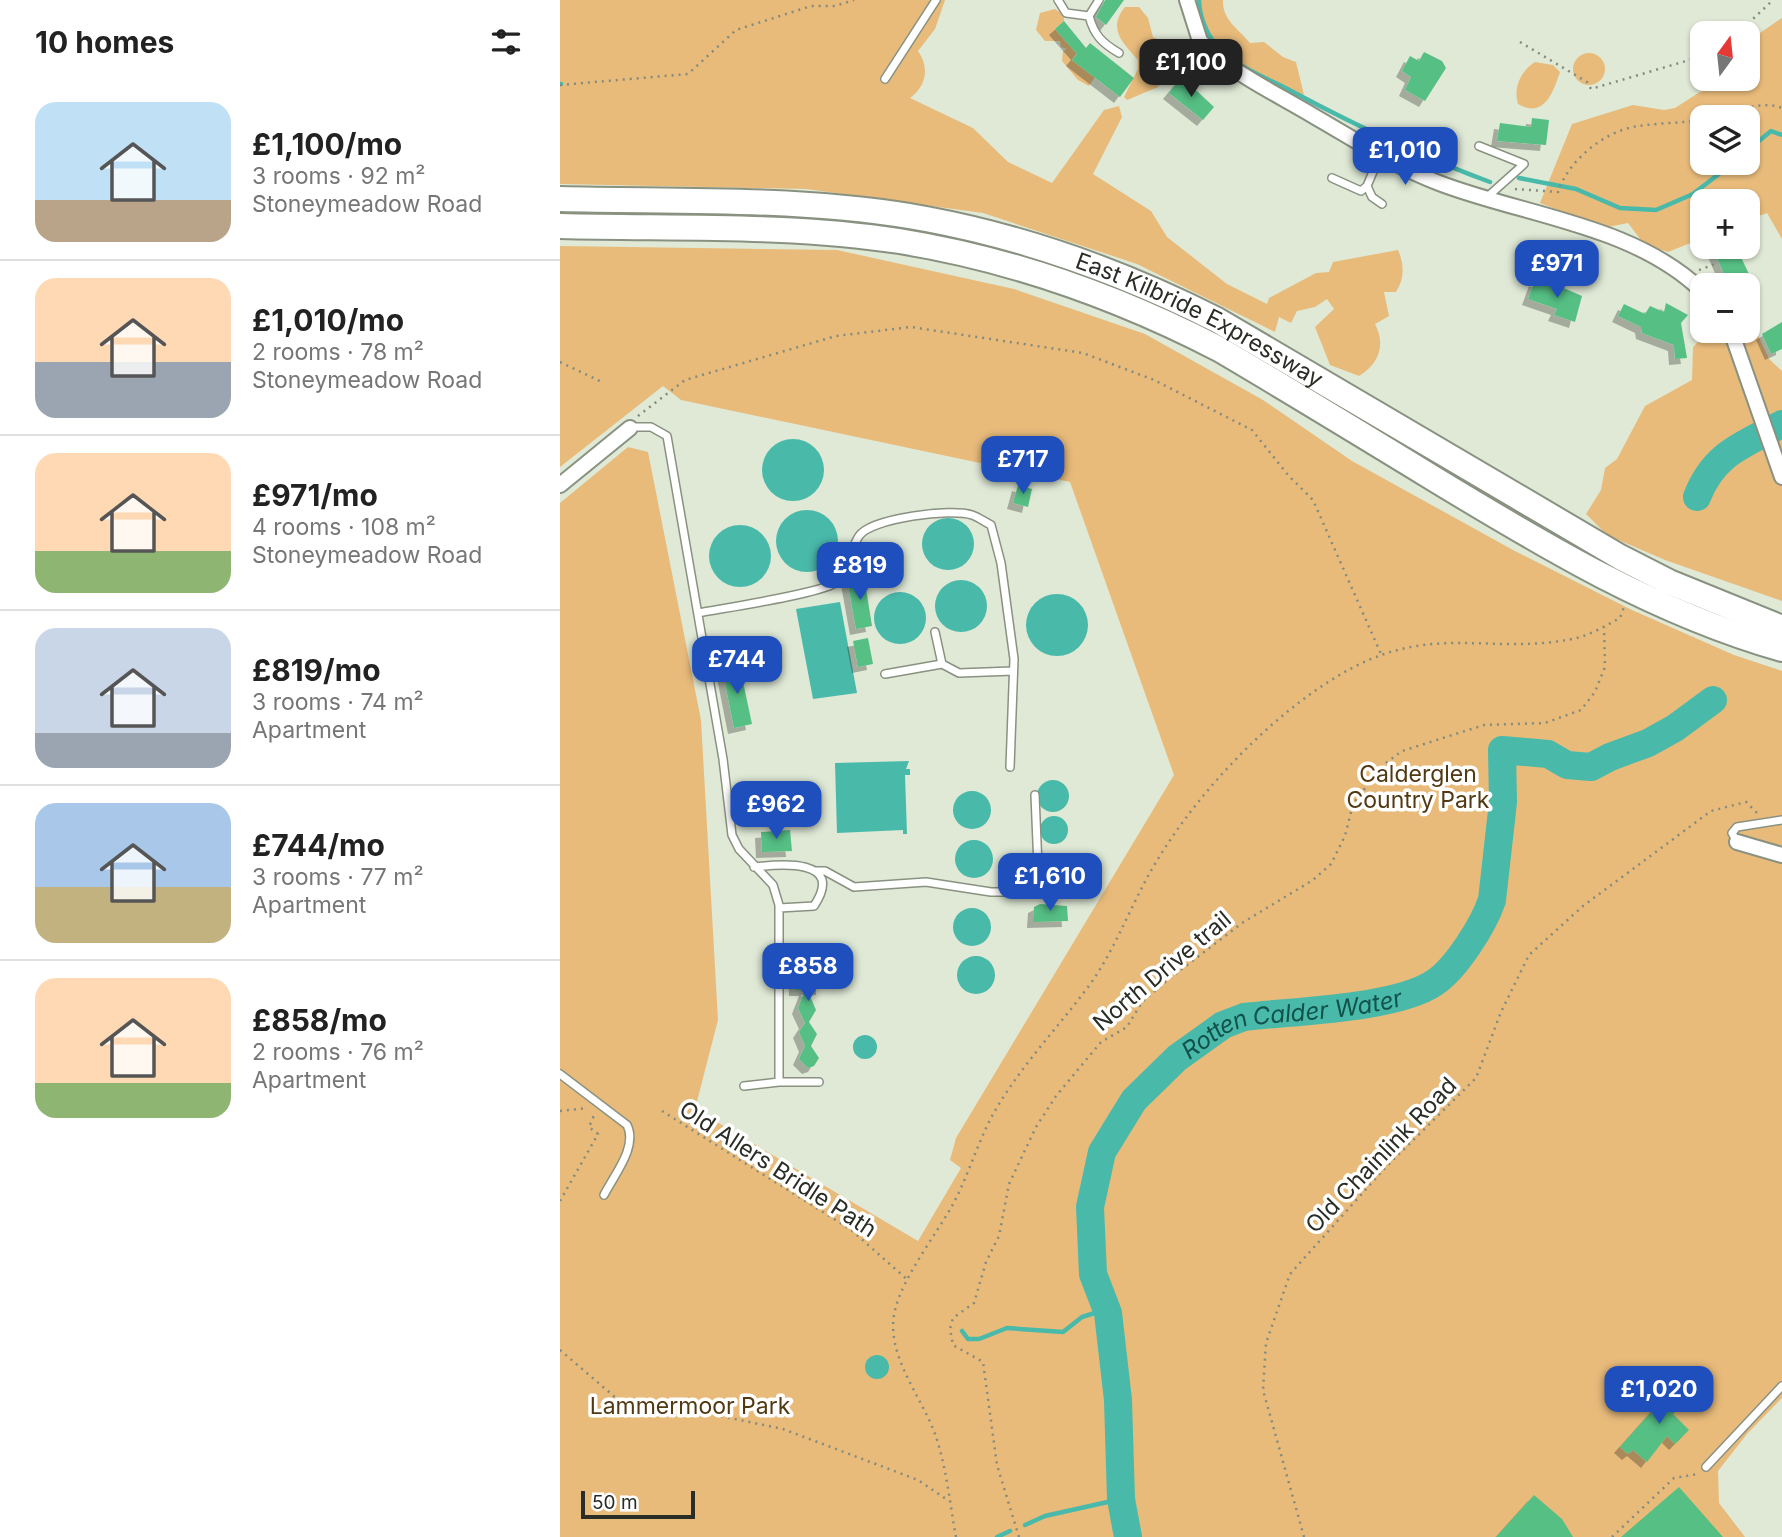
<!DOCTYPE html>
<html lang="en">
<head>
<meta charset="utf-8">
<style>
	body { margin:0; font-family:Inter,sans-serif; background:#f2f2f2; color:#222; height:100vh; display:flex; flex-direction:column; font-size:26px; white-space:nowrap }
	* { box-sizing:border-box; margin:0 }
	p { font-size:23px; color:#767676 }
	.icon { flex:none; width:38px; height:38px; fill:none; stroke:currentColor; stroke-width:2; stroke-linecap:round; stroke-linejoin:round }
	.map { position:relative; flex:1; overflow:hidden }
	.drawer { display:flex; flex-direction:column; background:#fff; width:560px }
	.drawer>* { flex:none }
	.needle { width:46px; rotate:15deg }
	.tools { position:absolute; left:1130px; top:21px; display:grid; gap:14px }
	.tools a { display:grid; place-items:center; width:70px; height:70px; border-radius:14px; background:#fff; box-shadow:0 2px 5px #0004; font-size:35px }
	.scale { position:absolute; left:21px; bottom:18px; width:114px; box-sizing:border-box; padding-left:7px; border:4px solid #292d25; border-top:0; font-size:19px; line-height:24px; white-space:nowrap; color:#292d25; -webkit-text-stroke:5px #fff; paint-order:stroke }
	.price { position:absolute; translate:-50% -60px; padding:0 16px; border-radius:14px; background:#1f4fbc; color:#fff; font-size:23px; line-height:46px; filter:drop-shadow(0 2px 4px #0008) }
	.price::after { content:''; position:absolute; left:50%; top:42px; width:21px; height:16px; margin-left:-10px; background:inherit; clip-path:polygon(0 0,100% 0,50% 100%) }
	.price.on { background:#222; color:#fff }
	ul { padding:0; list-style:none }
	li { display:flex; align-items:center; gap:21px; height:175px; padding:0 35px }
	li+li { border-top:2px solid #e0e0e0 }
	li span { display:grid; place-items:center; flex:none; width:196px; height:140px; border-radius:21px; color:#555 }
	li>.icon { margin-inline-start:auto }
	span .icon { width:84px; height:84px; fill:#fffc; stroke-width:1 }
	li b { font-size:30px }
	h2 { display:flex; justify-content:space-between; align-items:center; height:84px; padding:0 35px; font-size:30px }
	main { display:flex; flex:1; min-height:0 }
	.map>svg:first-child { display:block }
	.green { fill:#e8bb7b; fill-rule:evenodd }
	.water { fill:#49b9aa }
	.lines { fill:none; stroke-linecap:round; stroke-linejoin:round }
	.stream { stroke:#49b9aa; stroke-width:4.5 }
	.river { stroke:#49b9aa; stroke-width:28 }
	.building { fill:#57bf84; filter:url(#shadow) }
	.lane-casing { stroke:#899281; stroke-width:10 }
	.street-casing { stroke:#899281; stroke-width:18 }
	.highway-casing { stroke:#899281; stroke-width:28 }
	.path { stroke:#848b7e; stroke-width:2.5; stroke-dasharray:2 5; stroke-linecap:butt }
	.lane { stroke:#fff; stroke-width:7 }
	.street { stroke:#fff; stroke-width:14 }
	.highway { stroke:#fff; stroke-width:24 }
	.labels { text-anchor:middle; dominant-baseline:central; stroke-width:7; stroke-linejoin:round; paint-order:stroke }
	.street-label { font-size:23px; fill:#292d25; stroke:#fff }
	.park-label { font-size:23px; fill:#523912; stroke:#fff }
	.water-label { font-size:24px; font-style:italic; fill:#11524a; stroke:#fff }
</style>
</head>
<body>
<main>
<section class="drawer">
<h2>10 homes<svg class="icon" aria-label="filters" viewBox="0 0 24 24"><path d="M4 7h16M4 17h16"/><circle cx="9" cy="7" r="2"/><circle cx="15" cy="17" r="2"/></svg></h2>
<ul>
<li><span style="background:linear-gradient(#bfe0f5 70%,#b9a48a 0)"><svg class="icon" aria-label="home" viewBox="0 0 24 24"><path d="M3 11l9-7 9 7M6 9v11h12V9"/></svg></span><div><b>£1,100/mo</b><p>3 rooms · 92 m²</p><p>Stoneymeadow Road</p></div></li>
<li><span style="background:linear-gradient(#ffd9b3 60%,#9aa5b1 0)"><svg class="icon" aria-label="home" viewBox="0 0 24 24"><path d="M3 11l9-7 9 7M6 9v11h12V9"/></svg></span><div><b>£1,010/mo</b><p>2 rooms · 78 m²</p><p>Stoneymeadow Road</p></div></li>
<li><span style="background:linear-gradient(#ffd9b3 70%,#8fb573 0)"><svg class="icon" aria-label="home" viewBox="0 0 24 24"><path d="M3 11l9-7 9 7M6 9v11h12V9"/></svg></span><div><b>£971/mo</b><p>4 rooms · 108 m²</p><p>Stoneymeadow Road</p></div></li>
<li><span style="background:linear-gradient(#c9d6e8 75%,#9aa5b1 0)"><svg class="icon" aria-label="home" viewBox="0 0 24 24"><path d="M3 11l9-7 9 7M6 9v11h12V9"/></svg></span><div><b>£819/mo</b><p>3 rooms · 74 m²</p><p>Apartment</p></div></li>
<li><span style="background:linear-gradient(#a9c7e8 60%,#c2b280 0)"><svg class="icon" aria-label="home" viewBox="0 0 24 24"><path d="M3 11l9-7 9 7M6 9v11h12V9"/></svg></span><div><b>£744/mo</b><p>3 rooms · 77 m²</p><p>Apartment</p></div></li>
<li><span style="background:linear-gradient(#ffd9b3 75%,#8fb573 0)"><svg class="icon" aria-label="home" viewBox="0 0 24 24"><path d="M3 11l9-7 9 7M6 9v11h12V9"/></svg></span><div><b>£858/mo</b><p>2 rooms · 76 m²</p><p>Apartment</p></div></li>
</ul>
</section>
<div class="map">
<svg width="1222" height="1537" viewBox="0 0 1222 1537">
	<defs>
		<filter id="shadow"><feDropShadow dx="-6" dy="6" stdDeviation="0" flood-color="#0004"/></filter>
	</defs>
	<rect width="100%" height="100%" fill="#dfe9d6"/>
	<!-- green -->
	<path class="green" d="M0 0H385L375 29 358 51C370 68 366 86 350 98L413 128 448 162 492 183 544 110 559 106 562 117 533 174 591 211 607 237 667 284 707 304 709 298 756 273 769 272 773 262 838 250C844 264 845 278 836 292H824L829 316 815 324C826 345 819 364 799 376L770 365 755 327 774 309 767 299 755 307 737 311 731 323 719 317 715 332 577 264 423 213 246 189 0 184Z
		M636 0H663C662 20 679 29 690 43L704 42 723 57 736 62 744 95C712 82 660 67 645 32 641 22 640 10 636 0Z
		M565 7H579L588 18 593 37 625 52 624 59 613 62 598 87 567 100 564 97 578 69V60C563 43 547 29 565 7Z
		M495 9 504 15V21L495 29 518 52 512 60 535 77 529 86 518 80 502 61 503 51 507 49 501 47 500 41H485L476 30 480 13Z
		M1222 18V239L1207 213 1188 220V201H1143V238L1108 252 1084 244 1068 223 1043 228 980 203 1012 124 1073 105 1104 110 1115 108 1160 79H1188V41ZM1143 117H1188V163H1143Z
		M1013 69a16 16 0 1 1 32 0a16 16 0 1 1-32 0Z
		M975 62 993 65 1000 72C993 93 984 119 958 104 953 87 961 71 975 62Z
		M0 246 277 250 454 289 585 334 703 400 792 461 953 550 1072 610 1174 655 1222 671V1398L1187 1434 1158 1471 1159 1503 1185 1537H0V503L68 447 88 452 141 720 158 1020 135 1109 358 1241 401 1168 390 1160 396 1138 614 775 510 482 121 400 103 386 0 467Z
		M1188 314 1209 359 1222 371V601L1105 560 1047 535 1026 514 1041 490 1045 468 1057 459 1085 406 1132 380 1133 347 1143 337 1155 343V331H1188Z"/>
	<!-- water -->
	<path class="water" d="M202 470a31 31 0 1 1 62 0a31 31 0 1 1-62 0Z
		M216 541a31 31 0 1 1 62 0a31 31 0 1 1-62 0Z
		M362 544a26 26 0 1 1 52 0a26 26 0 1 1-52 0Z
		M149 556a31 31 0 1 1 62 0a31 31 0 1 1-62 0Z
		M375 606a26 26 0 1 1 52 0a26 26 0 1 1-52 0Z
		M314 618a26 26 0 1 1 52 0a26 26 0 1 1-52 0Z
		M466 625a31 31 0 1 1 62 0a31 31 0 1 1-62 0Z
		M280 602 297 693 253 699 236 609Z
		M349 761 346 769H350V775H345L347 834H343V830L277 833 275 763Z
		M477 796a16 16 0 1 1 32 0a16 16 0 1 1-32 0Z
		M393 810a19 19 0 1 1 38 0a19 19 0 1 1-38 0Z
		M480 830a14 14 0 1 1 28 0a14 14 0 1 1-28 0Z
		M395 859a19 19 0 1 1 38 0a19 19 0 1 1-38 0Z
		M393 927a19 19 0 1 1 38 0a19 19 0 1 1-38 0Z
		M397 975a19 19 0 1 1 38 0a19 19 0 1 1-38 0Z
		M293 1047a12 12 0 1 1 24 0a12 12 0 1 1-24 0Z
		M305 1367a12 12 0 1 1 24 0a12 12 0 1 1-24 0Z"/>
	<g class="lines">
		<!-- stream -->
		<path class="stream" d="M639 0C639 15 646 33 656 45 676 67 707 78 733 92 797 126 862 157 930 182
			M0 84H1
			M1188 150 1211 131 1222 135
			M959 178 1016 189 1060 208 1096 210 1133 194 1173 163
			M402 1331 408 1339H419L447 1328 503 1332 522 1317 547 1309
			M465 1525 485 1516 561 1499
			M437 1537 450 1531"/>
		<!-- river -->
		<g class="river">
			<path d="M1137 497C1154 453 1183 445 1222 424"/>
			<path id="s1" d="M568 1537 561 1499 558 1400 548 1313 533 1274 530 1207 542 1152 574 1100 617 1058 663 1025 684 1017C733 1011 835 1009 874 983 896 969 924 924 932 900L943 802 942 750 988 754 1007 765 1031 767 1050 757 1088 743 1115 728 1153 700"/>
		</g>
	</g>
	<!-- building -->
	<path class="building" d="M545 0H564L546 25 536 17Z
		M504 21 526 48 530 43 574 78 560 97 512 60 517 54 495 29Z
		M864 52 882 61 886 68 865 101 845 90 851 77 842 71 850 56 859 61Z
		M622 77 654 107 643 120 609 93Z
		M972 118 989 120 986 145 937 141 940 123 971 127Z
		M1152 247H1176L1189 274 1168 283Z
		M975 280 991 286 992 283 1022 296 1015 322 994 315 997 309 968 299Z
		M1106 303 1128 315 1121 323 1127 358 1115 359 1114 345 1082 333 1081 327 1058 316 1064 304 1085 314 1090 306 1104 312Z
		M1222 322V349L1211 354 1202 334Z
		M458 485 472 489 468 507 453 503Z
		M304 576 312 626 296 629 287 579Z
		M308 638 313 664 298 667 293 641Z
		M179 663 192 724 174 728 162 667Z
		M230 830 232 851 202 852 201 832Z
		M480 904 507 906 508 921 473 922 474 907Z
		M261 958 262 989H247L256 1010 249 1022 257 1034 251 1046 259 1058 254 1066 248 1068 239 1059 245 1046 239 1032 245 1023 238 1008 245 990H235L234 959Z
		M1117 1383 1131 1396 1113 1414 1129 1430 1115 1444 1107 1436 1087 1462 1073 1450 1068 1454 1060 1447Z
		M1119 1487 1163 1537H1061Z
		M974 1495 1002 1519 1013 1537H936Z"/>
	<g class="lines">
		<!-- lane casing -->
		<g class="lane-casing">
			<path id="lane" d="M498 0 506 13 529 16
				M539 0 529 16C534 35 542 43 559 53
				M325 79 376 0
				M919 146 964 164 925 199
				M820 155 807 186 812 197 822 204
				M772 178 801 191 807 186
				M71 427H91L107 436 163 759 172 835 179 849 213 885 219 905V1082H259
				M138 613C164 608 258 594 275 583 289 572 290 549 299 536 311 518 392 508 412 515 418 517 425 522 431 525L441 563 454 659 450 767
				M375 632 382 664
				M325 674 382 664 399 673 453 671
				M475 795 479 891
				M1177 842 1172 833 1177 827 1222 820
				M194 867C220 864 286 858 254 906L219 908
				M255 871H265L294 887 366 882 431 892H493
				M0 1074 67 1125C78 1147 54 1175 44 1195
				M184 1086 219 1082
				M1146 1467 1222 1386"/>
		</g>
		<!-- street casing -->
		<g class="street-casing">
			<path id="street" d="M627 0 640 41 653 54C685 79 722 97 757 118 797 141 836 167 879 183 965 216 1075 225 1143 292
				M1171 331 1222 477
				M0 485 70 428
				M1177 842 1222 855"/>
		</g>
		<!-- highway casing -->
		<g class="highway-casing">
			<g id="highway">
				<path id="s2" d="M0 199C122 202 246 197 366 219 468 238 564 273 657 320L1060 557 1109 582 1222 628"/>
				<path d="M0 226C112 229 228 224 339 241 451 259 558 297 659 349 732 392 804 436 876 480 988 548 1096 613 1222 649"/>
			</g>
		</g>
		<!-- path -->
		<path class="path" d="M1178 33 1213 0
			M960 42 1027 82 1031 89 1143 56
			M0 85 128 74 176 30 251 6H275L294 0
			M1158 117C1178 111 1202 100 1222 108
			M955 189 998 192C1008 161 1044 131 1078 126 1099 123 1121 123 1143 120
			M1139 270 1155 264
			M0 362 44 383
			M78 416 125 380 276 336 351 327 523 353 594 380 692 430 728 475 753 500 821 654
			M0 1111 27 1108
			M102 1111 290 1229 349 1281
			M0 1201 38 1134 29 1127 35 1113
			M0 1350 63 1404 117 1407 223 1429 358 1480 389 1501
			M396 1537C390 1505 387 1471 377 1440 364 1398 324 1356 335 1310 343 1277 375 1236 392 1206 410 1173 419 1136 439 1104 466 1060 501 1024 531 983 554 950 568 913 587 878 629 800 713 710 792 668 875 624 931 655 1012 639 1029 636 1045 626 1060 618L1064 607
			M459 1537 437 1465 423 1362 393 1345 390 1329 393 1318 414 1303 426 1262 439 1236 449 1184 476 1127 496 1096 541 1042 567 1027 582 1002 610 978 682 923 753 880 771 864 785 836 793 804 822 766 842 751 924 725 985 723 1021 710 1035 692 1045 667 1044 627
			M744 1537 703 1390 706 1343 730 1274 825 1168 916 1078 941 1012 969 955 1023 906 1151 811 1186 802 1198 814
			M1052 1537 1114 1478 1138 1474"/>
		<!-- lane -->
		<use href="#lane" class="lane"/>
		<!-- street -->
		<use href="#street" class="street"/>
		<!-- highway -->
		<use href="#highway" class="highway"/>
	</g>
	<g class="labels">
		<!-- street labels -->
		<g class="street-label">
			<text stroke="none"><textPath href="#s2" startOffset="660">East Kilbride Expressway</textPath></text>
			<text transform="translate(602 971) rotate(-40)">North Drive trail</text>
			<text transform="translate(821 1155) rotate(-46)">Old Chainlink Road</text>
			<text transform="translate(218 1169) rotate(33)">Old Allers Bridle Path</text>
		</g>
		<!-- park labels -->
		<g class="park-label">
			<text x="858" y="774">Calderglen<tspan x="858" dy="26">Country Park</tspan></text>
			<text x="130" y="1406">Lammermoor Park</text>
		</g>
		<!-- water labels -->
		<g class="water-label">
			<text stroke="none"><textPath href="#s1" startOffset="635">Rotten Calder Water</textPath></text>
		</g>
	</g>
</svg>
<div class="tools">
<a><svg class="needle" viewBox="-14 -14 28 28"><path d="M0-13l5 13h-10z" fill="#e53935"/><path d="M0 13l5-13h-10z" fill="#767676"/></svg></a>
<a><svg class="icon" aria-label="layers" viewBox="0 0 24 24"><path d="M12 4l9 5-9 5-9-5zM3 14l9 5 9-5"/></svg></a>
<a>+</a>
<a>−</a>
</div>
<div class="scale">50 m</div>
<b class="price on" style="left:631px;top:99px">£1,100</b>
<b class="price" style="left:845px;top:187px">£1,010</b>
<b class="price" style="left:997px;top:300px">£971</b>
<b class="price" style="left:463px;top:496px">£717</b>
<b class="price" style="left:300px;top:602px">£819</b>
<b class="price" style="left:177px;top:696px">£744</b>
<b class="price" style="left:216px;top:841px">£962</b>
<b class="price" style="left:490px;top:913px">£1,610</b>
<b class="price" style="left:248px;top:1003px">£858</b>
<b class="price" style="left:1099px;top:1426px">£1,020</b>
</div>
</main>
</body>
</html>
